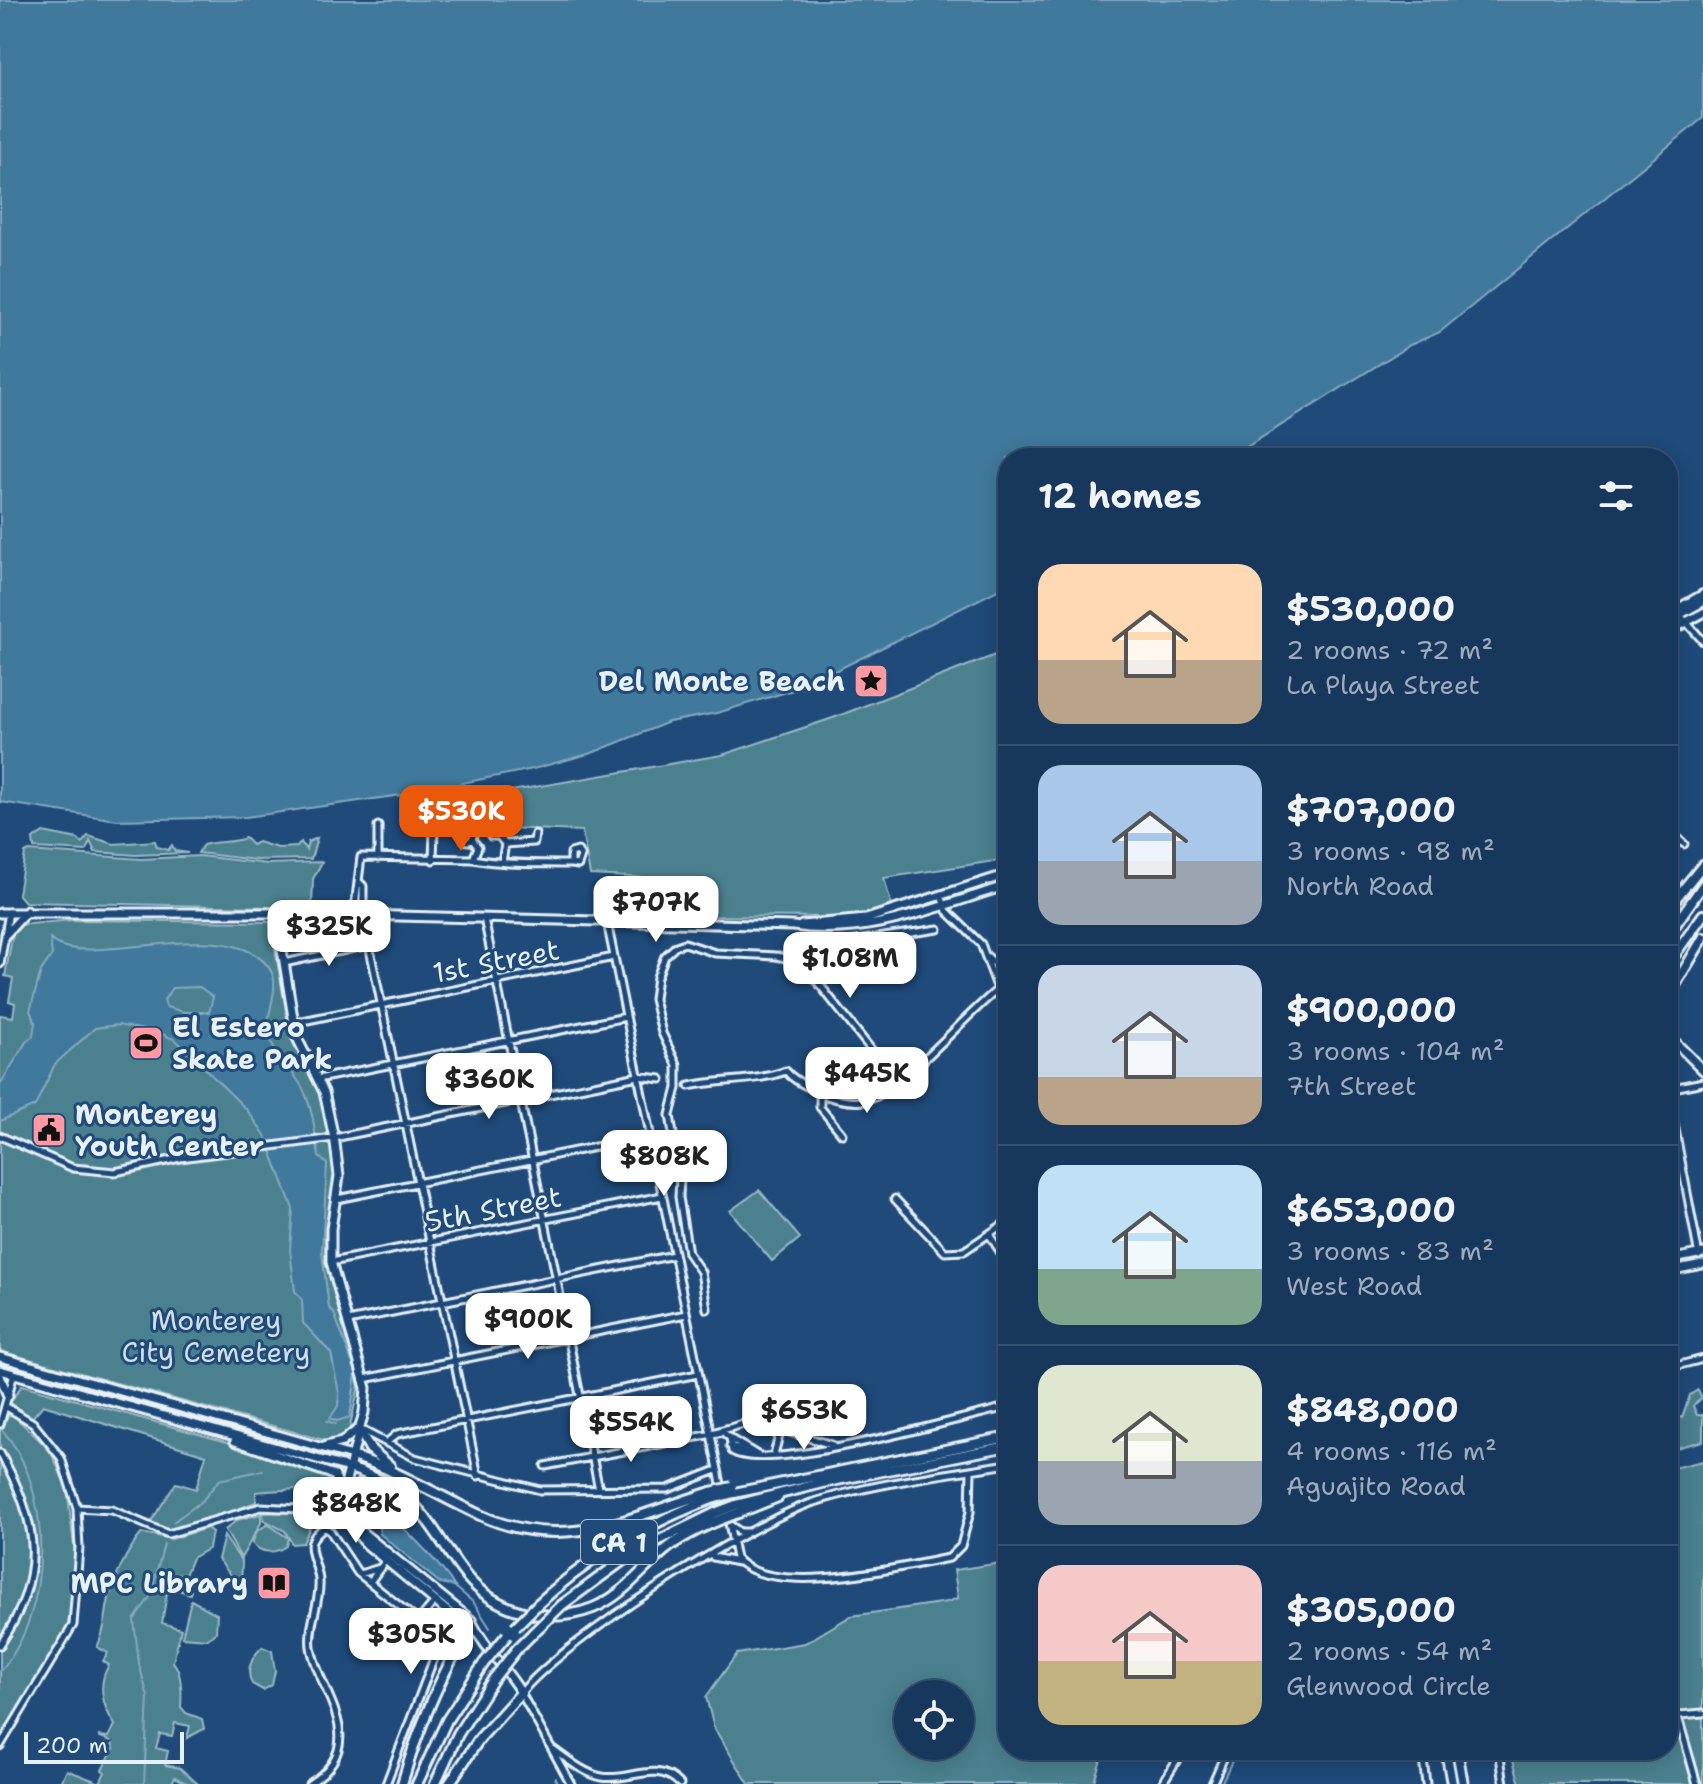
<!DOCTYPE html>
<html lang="en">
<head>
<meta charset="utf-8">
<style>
	body { margin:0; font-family:"Shantell Sans",sans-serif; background:#244365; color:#f1f3f6; height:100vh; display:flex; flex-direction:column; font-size:30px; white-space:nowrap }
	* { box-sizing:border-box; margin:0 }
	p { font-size:26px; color:#9eacbb }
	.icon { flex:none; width:44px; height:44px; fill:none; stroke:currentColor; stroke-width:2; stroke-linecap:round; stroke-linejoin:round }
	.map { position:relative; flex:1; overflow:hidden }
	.details { position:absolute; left:998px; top:448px; width:680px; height:1312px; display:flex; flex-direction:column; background:#17385c; border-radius:32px; box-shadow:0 4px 20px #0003,0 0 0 2px #365272 }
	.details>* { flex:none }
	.controls { position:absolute; left:894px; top:1680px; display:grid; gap:16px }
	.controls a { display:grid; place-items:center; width:80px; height:80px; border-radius:50%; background:#17385c; box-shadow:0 4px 20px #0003,0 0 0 2px #365272; font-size:40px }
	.scale { position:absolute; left:24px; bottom:20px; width:160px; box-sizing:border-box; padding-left:8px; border:4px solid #e8f1f8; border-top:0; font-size:22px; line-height:28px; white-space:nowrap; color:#e8f1f8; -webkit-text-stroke:6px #1f4a7a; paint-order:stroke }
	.price { position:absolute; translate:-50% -68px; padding:0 18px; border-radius:16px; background:#fff; color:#222; font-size:26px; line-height:52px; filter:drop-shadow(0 2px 4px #0008) }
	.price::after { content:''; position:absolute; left:50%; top:48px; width:24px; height:18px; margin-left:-12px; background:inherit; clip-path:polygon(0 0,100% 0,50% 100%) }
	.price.selected { background:#ea580c; color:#fff }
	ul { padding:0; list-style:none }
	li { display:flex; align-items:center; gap:24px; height:200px; padding:0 40px }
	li+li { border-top:2px solid #365272 }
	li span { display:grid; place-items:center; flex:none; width:224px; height:160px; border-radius:24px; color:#555 }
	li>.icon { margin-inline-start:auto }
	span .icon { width:96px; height:96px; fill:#fffc; stroke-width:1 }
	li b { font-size:34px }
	h2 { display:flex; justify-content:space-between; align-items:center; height:96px; padding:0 40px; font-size:34px }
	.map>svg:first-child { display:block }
	.green { fill:#4c808e; stroke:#9ab8c3; stroke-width:2; fill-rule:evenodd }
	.water { fill:#41799b; stroke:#84a9c0; stroke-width:2; fill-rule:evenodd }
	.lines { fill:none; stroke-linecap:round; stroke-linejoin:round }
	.stream { stroke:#84a9c0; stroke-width:2 }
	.minor-casing { stroke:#e8f1f8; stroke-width:11 }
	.major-casing { stroke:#e8f1f8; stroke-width:13 }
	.highway-casing { stroke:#e8f1f8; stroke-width:14 }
	.minor { stroke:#1f4a7a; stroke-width:5 }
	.major { stroke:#1f4a7a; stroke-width:7 }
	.highway { stroke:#1f4a7a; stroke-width:8 }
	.highway-bridge-casing { stroke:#e8f1f8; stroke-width:14; stroke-linecap:butt }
	.highway-bridge { stroke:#1f4a7a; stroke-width:8 }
	.labels { text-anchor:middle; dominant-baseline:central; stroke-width:6; stroke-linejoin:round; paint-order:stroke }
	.shield { fill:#1f4a7a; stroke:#acbfd2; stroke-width:2 }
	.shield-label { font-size:26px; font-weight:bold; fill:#e8f1f8 }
	.poi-label { font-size:28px; font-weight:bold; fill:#e8f1f8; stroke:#1f4a7a; text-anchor:end }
	.street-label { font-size:28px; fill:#e8f1f8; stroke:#1f4a7a }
	.park-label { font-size:28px; fill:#d1e0e8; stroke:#1f4a7a }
</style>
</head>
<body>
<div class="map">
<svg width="1703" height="1784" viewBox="0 0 1703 1784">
	<rect width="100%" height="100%" fill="#1f4a7a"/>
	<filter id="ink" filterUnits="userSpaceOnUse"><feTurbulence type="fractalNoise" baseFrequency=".0125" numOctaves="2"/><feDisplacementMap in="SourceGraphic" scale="16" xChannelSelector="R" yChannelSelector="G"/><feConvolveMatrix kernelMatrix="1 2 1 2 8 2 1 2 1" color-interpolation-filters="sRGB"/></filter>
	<g filter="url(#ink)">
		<!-- green -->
		<path class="green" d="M1008 650 1005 681 1008 691V859L884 878 892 907 856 917 647 916 649 878 590 875 582 831 504 828 505 792 722 755 833 718Z
			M43 832 78 839 82 843 88 836 114 844 155 841 157 847 168 850 172 845 175 851 188 853 135 855 95 852 90 841 86 851 34 848 33 839Z
			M245 838 252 845 258 842 278 848 297 847 301 842 306 850 308 842 317 838 311 859 256 860 198 853 203 845C218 840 229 844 245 838Z
			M29 851 141 859 200 856 268 864 322 862 313 879 312 908 25 902 18 894 25 853Z
			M72 920 270 922 290 1033 321 1098 335 1168 325 1236 326 1262 359 1386 349 1431 331 1442 0 1351V1015L13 1017 15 1003 9 1001 13 978 5 976 13 933 19 925Z
			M759 1190 800 1238 772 1261 730 1211Z
			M22 1385 220 1440 324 1473 331 1484C324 1489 271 1490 256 1492V1502C225 1512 181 1540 151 1524L152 1520 176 1483 196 1489 206 1455 43 1405 31 1419 10 1402Z
			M1698 1390 1702 1398 1693 1406 1697 1415H1703V1441L1676 1448 1675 1444 1668 1445V1413L1682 1418 1690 1395Z
			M11 1413 50 1450 67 1488 75 1555 73 1600 67 1628 0 1738V1427Z
			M1703 1461V1784H1520L1510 1750H1668V1469Z
			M284 1512 302 1515 312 1523 303 1543 292 1544 285 1531 264 1520 263 1513Z
			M261 1514V1523L241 1558 225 1530 237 1520Z
			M268 1524 288 1538 286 1546C275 1554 261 1554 252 1543L257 1531Z
			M207 1528 212 1532 209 1548 192 1558 185 1575 174 1574 168 1586 191 1591 190 1594 172 1588 171 1593H167L162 1623 181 1629 173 1662C182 1672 182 1693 181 1707L186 1713 202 1719 204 1729 187 1738 190 1726 175 1723 172 1736 160 1734 156 1748 168 1751 165 1765 180 1768 198 1784H188L175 1777 171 1784H60L67 1770 100 1783 105 1772 102 1770 114 1748 111 1741 98 1736 109 1737 115 1725C102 1706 97 1684 109 1665L103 1661 108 1653 97 1647C105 1632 105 1618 108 1603 112 1580 127 1551 142 1533L172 1539Z
			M224 1536 242 1562 241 1588 218 1559Z
			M1008 1562V1750H1104L1093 1784H749L714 1728 706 1697 737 1654 805 1643 851 1616 947 1602 958 1598 954 1570ZM960 1694V1746H908V1694Z
			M191 1600 217 1614 216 1632 208 1639 182 1637Z
			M262 1647 272 1651 275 1671 272 1685 263 1690 252 1684C245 1670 252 1657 262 1647Z"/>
		<!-- water -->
		<path class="water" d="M0 0H1703V118L1440 332 1410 345 1229 458H1008V585L803 687 717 713 669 722 592 753 533 769 402 795 246 817 117 820 0 802Z
			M50 939C81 972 223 912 267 965 285 986 263 1013 269 1036 275 1057 299 1076 305 1093 314 1114 315 1135 319 1157L327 1164 322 1252 329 1308 334 1313 356 1373 350 1417 337 1421 330 1418 338 1406 339 1393 331 1353 303 1323 302 1300 295 1291 290 1250 293 1209 265 1135 247 1110 176 1040 160 1033 118 1025 95 1028 55 1064 35 1106 0 1121V1085L26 1042 33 1036 35 1022 30 1011 41 971 52 955ZM200 987 213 997 209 1012H184L166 1007 164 1000 172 988Z
			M375 1507C388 1508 449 1573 454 1586L440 1583 380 1534Z"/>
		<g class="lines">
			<!-- stream -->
			<path class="stream" d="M327 1421 336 1424
				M369 1489 375 1507
				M173 1522 202 1501 219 1480 263 1470
				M454 1586 474 1603 490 1628
				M0 1671C53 1614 54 1487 2 1430
				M555 1777 557 1784
				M144 1784 148 1697 139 1664 134 1620 150 1597 164 1544
				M1221 1784 1237 1750"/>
			<!-- minor casing -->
			<g class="minor-casing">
				<path id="minor" d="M1680 615 1703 641
					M1668 829 1684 844
					M463 836a5 5 0 1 1 10 0a5 5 0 1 1-10 0Z
					M491 836H499L505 844 534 842 535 834
					M472 839 478 847 473 859
					M378 858V826
					M433 860 434 830
					M502 862 505 844
					M359 882 363 886V915L478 1476
					M941 896 947 911 981 944 996 984 1000 987
					M354 915 361 857 473 859C505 865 539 863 571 864L578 865 581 856 578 851 571 853V864
					M484 918 599 1490
					M607 922 736 1558C770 1599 901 1567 949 1558L961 1546 970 1512 971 1470
					M801 961 896 1081
					M801 961 823 946 938 929
					M284 963 369 945
					M0 964 9 912
					M293 1023 614 957
					M318 1079 626 1017
					M689 1086C721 1079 756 1082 786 1071 793 1080 805 1085 816 1091 829 1098 848 1103 864 1101 901 1093 967 1012 1001 987L1004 982 998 967 988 957
					M1668 1089 1703 1082
					M1668 1092 1699 1256
					M820 1093V1107L842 1134
					M0 1136 73 1168 115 1172 180 1158 334 1138 638 1076 661 1079
					M337 1199 650 1136
					M895 1199 945 1252 964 1251 1008 1221
					M989 1234 1008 1264
					M331 1262 662 1196
					M707 1309 701 1272 688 1253 679 1197 680 1178 670 1115 677 1088V1065L662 1033 654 999 657 977 665 956 676 946 685 943 715 953 776 956 801 961
					M348 1321 674 1255
					M1668 1368 1703 1359
					M364 1379 686 1314
					M754 1408 763 1414 779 1415 781 1429 774 1454
					M0 1424 14 1374
					M360 1429 415 1458 540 1490 668 1489 717 1470
					M712 1433 754 1421 832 1445
					M731 1439 759 1456
					M386 1443 397 1434 698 1374
					M730 1446 754 1455
					M0 1453C40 1523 46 1576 0 1645
					M545 1466 723 1432 730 1438 732 1451C767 1475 960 1417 1008 1407
					M77 1508 112 1510 168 1534 261 1507 301 1509 330 1531 358 1573 425 1626 433 1639 434 1658 386 1784
					M729 1524 740 1532H748
					M713 1557 738 1562
					M360 1574 380 1568
					M370 1582 386 1560
					M419 1620 435 1601
					M1668 1716 1703 1713
					M1678 1717 1697 1784
					M0 1746 73 1625 79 1548 77 1508 61 1458 33 1423 5 1406
					M553 1749C567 1759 585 1774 602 1777 630 1782 656 1759 680 1784
					M1422 1750 1426 1784
					M1499 1750 1504 1784
					M309 1784C374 1743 317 1691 311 1647 308 1624 321 1602 319 1580 317 1558 299 1543 325 1527
					M571 1784 521 1693C562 1641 747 1525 811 1503 869 1484 947 1474 1008 1464
					M1162 1784 1183 1750
					M1212 1784 1227 1750"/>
			</g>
			<!-- major casing -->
			<g class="major-casing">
				<path id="major" d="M1668 621 1703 602
					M1668 632 1703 613
					M0 913H276L793 926C868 938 938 906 1008 885
					M276 913 296 1036 324 1092 335 1143 339 1176 331 1229V1262L366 1388 364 1412 345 1484 347 1504 359 1536 366 1544 465 1626 474 1629
					M802 925 866 919 1008 874
					M6 934 27 911
					M1668 1035 1703 1070
					M1668 1260 1703 1253
					M1668 1271 1703 1264
					M0 1357 352 1456
					M0 1370 349 1468
					M0 1376 8 1396
					M235 1441 329 1473 335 1476 343 1496
					M326 1446 342 1442 357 1430
					M357 1528 471 1620C478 1640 509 1672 521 1693"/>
			</g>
			<!-- highway casing -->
			<g class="highway-casing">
				<path id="highway" d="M1668 615 1703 595
					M1668 908 1703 865
					M1668 935 1703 885
					M1668 964 1703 915
					M1668 997 1703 938
					M359 1429 370 1449 390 1466
					M352 1456C397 1470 437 1495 480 1515 565 1554 630 1517 711 1492
					M349 1468C372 1475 395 1486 412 1503 434 1524 447 1553 466 1576 497 1613 549 1625 593 1608 623 1596 640 1571 664 1551 679 1538 698 1529 717 1521
					M734 1493 1008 1437
					M736 1505 822 1483 1008 1446
					M348 1508 360 1485H383
					M738 1513 778 1497
					M538 1604C589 1557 647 1523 712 1499
					M562 1605 633 1553 715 1513
					M517 1649 534 1632
					M1446 1750 1452 1784
					M1457 1750 1463 1784
					M402 1784C413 1745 445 1656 474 1629
					M417 1784 447 1720 484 1663
					M435 1784 458 1734 494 1678
					M449 1784 480 1738 521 1693"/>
			</g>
			<!-- minor -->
			<use href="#minor" class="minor"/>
			<!-- major -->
			<use href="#major" class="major"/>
			<!-- highway -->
			<use href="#highway" class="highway"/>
			<!-- highway-bridge casing -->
			<g class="highway-bridge-casing">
				<path id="highway-bridge" d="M711 1492 732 1487
					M712 1499 734 1493
					M715 1513 736 1505
					M717 1521 738 1513
					M515 1627 538 1604
					M534 1632 562 1605
					M484 1663 507 1635
					M494 1678 517 1649"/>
			</g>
			<!-- highway-bridge -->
			<use href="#highway-bridge" class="highway-bridge"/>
		</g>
	</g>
	<!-- icons -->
	<defs>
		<g id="sight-square" transform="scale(1.8)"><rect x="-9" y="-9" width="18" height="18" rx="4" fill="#ff9aa2" stroke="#1f4a7a"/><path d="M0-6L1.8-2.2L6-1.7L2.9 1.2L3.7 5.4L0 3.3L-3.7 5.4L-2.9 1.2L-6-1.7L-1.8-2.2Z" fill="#111"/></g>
		<g id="stadium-square" transform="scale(1.8)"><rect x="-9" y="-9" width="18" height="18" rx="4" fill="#ff9aa2" stroke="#1f4a7a"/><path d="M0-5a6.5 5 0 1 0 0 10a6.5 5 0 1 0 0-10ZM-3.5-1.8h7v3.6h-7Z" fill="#111"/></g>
		<g id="civic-square" transform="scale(1.8)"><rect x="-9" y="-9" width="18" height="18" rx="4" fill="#ff9aa2" stroke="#1f4a7a"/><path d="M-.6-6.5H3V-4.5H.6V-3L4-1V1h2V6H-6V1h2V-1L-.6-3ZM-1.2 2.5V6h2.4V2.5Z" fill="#111"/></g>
		<g id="library-square" transform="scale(1.8)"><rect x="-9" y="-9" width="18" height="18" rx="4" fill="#ff9aa2" stroke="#1f4a7a"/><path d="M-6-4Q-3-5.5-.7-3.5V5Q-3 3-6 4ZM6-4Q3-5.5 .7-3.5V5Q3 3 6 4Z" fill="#111"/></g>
	</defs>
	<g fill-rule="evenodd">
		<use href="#sight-square" x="871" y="681"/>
		<use href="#stadium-square" x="146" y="1043"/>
		<use href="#civic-square" x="49" y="1130"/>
		<use href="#library-square" x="274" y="1583"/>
	</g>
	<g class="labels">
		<!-- shield labels -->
		<rect class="shield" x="581" y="1520" width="76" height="44" rx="6"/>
		<g class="shield-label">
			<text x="619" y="1542">CA 1</text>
		</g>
		<!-- poi labels -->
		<g class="poi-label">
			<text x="845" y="681">Del Monte Beach</text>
			<text x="172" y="1027" text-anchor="start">El Estero<tspan x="172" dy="32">Skate Park</tspan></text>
			<text x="75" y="1114" text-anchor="start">Monterey<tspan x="75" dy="32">Youth Center</tspan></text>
			<text x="248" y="1583">MPC Library</text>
		</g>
		<!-- street labels -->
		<g class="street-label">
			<text transform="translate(496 961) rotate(-11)">1st Street</text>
			<text transform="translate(493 1209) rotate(-11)">5th Street</text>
		</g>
		<!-- park labels -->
		<g class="park-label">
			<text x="216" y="1320">Monterey<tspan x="216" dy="32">City Cemetery</tspan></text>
		</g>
	</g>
</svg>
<div class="controls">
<a><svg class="icon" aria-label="locate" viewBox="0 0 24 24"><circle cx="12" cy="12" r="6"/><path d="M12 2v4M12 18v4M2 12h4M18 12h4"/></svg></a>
</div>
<div class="scale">200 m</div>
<b class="price selected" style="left:461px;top:853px">$530K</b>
<b class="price" style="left:656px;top:944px">$707K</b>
<b class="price" style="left:329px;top:968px">$325K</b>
<b class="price" style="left:850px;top:1000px">$1.08M</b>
<b class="price" style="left:867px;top:1115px">$445K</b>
<b class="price" style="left:489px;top:1121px">$360K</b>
<b class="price" style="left:664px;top:1198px">$808K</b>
<b class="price" style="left:528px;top:1361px">$900K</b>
<b class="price" style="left:804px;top:1452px">$653K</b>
<b class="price" style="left:631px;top:1464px">$554K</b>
<b class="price" style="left:356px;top:1545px">$848K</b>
<b class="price" style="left:411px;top:1676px">$305K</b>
<section class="details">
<h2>12 homes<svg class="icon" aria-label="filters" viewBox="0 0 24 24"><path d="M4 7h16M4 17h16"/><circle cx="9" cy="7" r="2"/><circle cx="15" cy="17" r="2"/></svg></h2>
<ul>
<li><span style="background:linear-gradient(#ffd9b3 60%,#b9a48a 0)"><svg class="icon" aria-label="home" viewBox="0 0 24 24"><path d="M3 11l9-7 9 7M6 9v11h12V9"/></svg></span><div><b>$530,000</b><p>2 rooms · 72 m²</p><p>La Playa Street</p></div></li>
<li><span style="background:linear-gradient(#a9c7e8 60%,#9aa5b1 0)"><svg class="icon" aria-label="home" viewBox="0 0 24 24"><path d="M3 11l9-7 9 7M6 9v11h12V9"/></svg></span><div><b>$707,000</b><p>3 rooms · 98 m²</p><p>North Road</p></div></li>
<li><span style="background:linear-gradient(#c9d6e8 70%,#b9a48a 0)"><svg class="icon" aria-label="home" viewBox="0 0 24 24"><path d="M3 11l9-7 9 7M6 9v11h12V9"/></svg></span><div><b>$900,000</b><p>3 rooms · 104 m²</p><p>7th Street</p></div></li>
<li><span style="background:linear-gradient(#bfe0f5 65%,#7fa58c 0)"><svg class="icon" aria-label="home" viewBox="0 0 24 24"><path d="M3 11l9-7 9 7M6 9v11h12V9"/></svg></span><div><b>$653,000</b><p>3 rooms · 83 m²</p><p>West Road</p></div></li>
<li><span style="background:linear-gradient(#dfe7d0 60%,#9aa5b1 0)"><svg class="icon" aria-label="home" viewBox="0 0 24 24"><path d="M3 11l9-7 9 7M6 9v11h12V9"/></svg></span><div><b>$848,000</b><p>4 rooms · 116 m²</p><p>Aguajito Road</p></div></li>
<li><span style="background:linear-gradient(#f6c9c9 60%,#c2b280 0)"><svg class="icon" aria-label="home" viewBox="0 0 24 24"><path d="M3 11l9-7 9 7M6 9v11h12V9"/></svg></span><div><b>$305,000</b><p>2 rooms · 54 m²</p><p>Glenwood Circle</p></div></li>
</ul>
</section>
</div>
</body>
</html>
